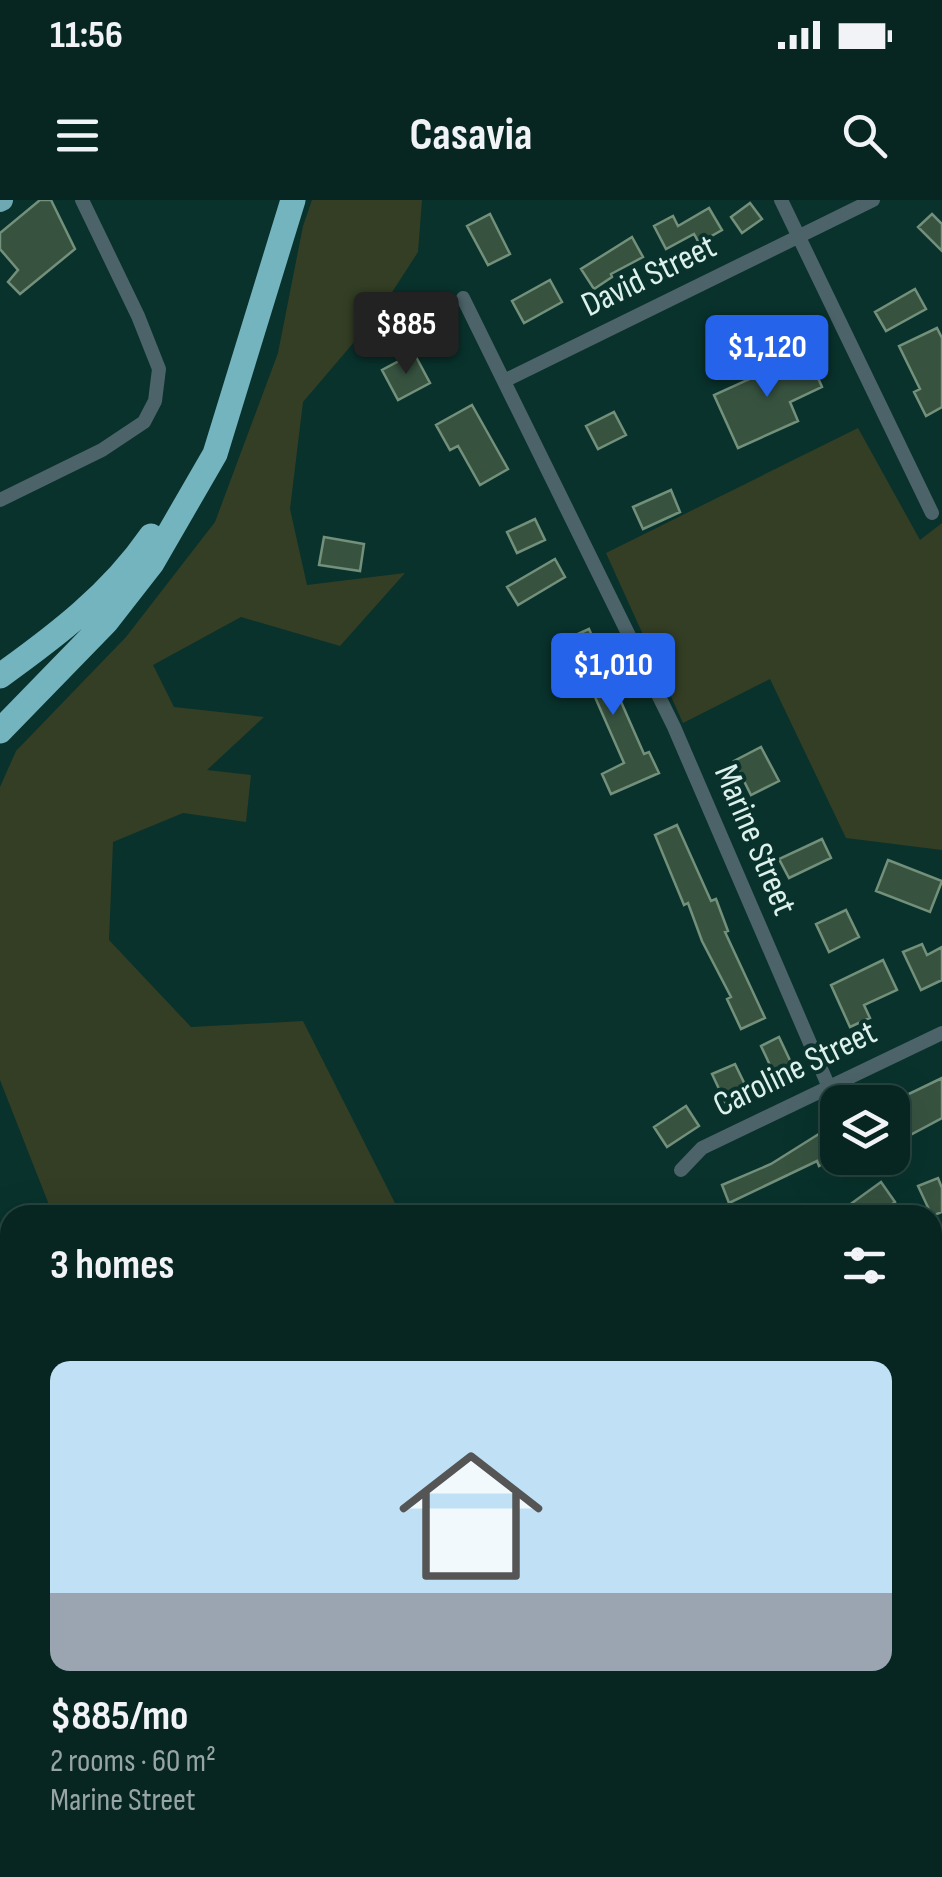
<!DOCTYPE html>
<html lang="en">
<head>
<meta charset="utf-8">
<style>
	body { margin:0; font-family:"Sofia Sans Condensed",sans-serif; background:#102e2a; color:#f1f3f6; height:100vh; display:flex; flex-direction:column; font-size:38px; white-space:nowrap }
	* { box-sizing:border-box; margin:0 }
	p { font-size:32px; color:#98a5a5 }
	.icon { flex:none; width:55px; height:55px; fill:none; stroke:currentColor; stroke-width:2; stroke-linecap:round; stroke-linejoin:round }
	.map { position:relative; flex:1; overflow:hidden }
	.side { position:absolute; left:0px; top:1005px; width:942px; height:672px; display:flex; flex-direction:column; background:#072621; border-radius:30px 30px 0 0; box-shadow:0 10px 40px #0002,0 0 0 2px #28433f }
	.side>* { flex:none }
	.controls { position:absolute; left:820px; top:885px; display:grid; gap:20px }
	.controls a { display:grid; place-items:center; width:90px; height:90px; border-radius:20px; background:#072621; box-shadow:0 10px 40px #0002,0 0 0 2px #28433f; font-size:50px }
	.price { position:absolute; translate:-50% -85px; padding:0 22px; border-radius:10px; background:#2563eb; color:#fff; font-size:32px; line-height:65px; filter:drop-shadow(0 2px 5px #0008) }
	.price::after { content:''; position:absolute; left:50%; top:60px; width:30px; height:22px; margin-left:-15px; background:inherit; clip-path:polygon(0 0,100% 0,50% 100%) }
	.price.selected { background:#222; color:#fff }
	ul { padding:0; list-style:none }
	li { display:grid; align-content:center; gap:20px; height:530px; padding:0 50px }
	li span { display:grid; place-items:center; height:310px; border-radius:20px; color:#555 }
	li>.icon { margin-inline-start:auto }
	span .icon { width:180px; height:180px; fill:#fffc; stroke-width:1 }
	li b { font-size:42px }
	h2 { display:flex; justify-content:space-between; align-items:center; height:120px; padding:0 50px; font-size:42px }
	.status { display:flex; justify-content:space-between; align-items:center; height:70px; padding:0 50px; background:#072621; direction:ltr }
	.status svg { height:28px; fill:currentColor }
	header { display:flex; justify-content:space-between; align-items:center; height:130px; padding:0 50px; background:#072621; font-size:45px; font-weight:700 }
	.map>svg:first-child { display:block }
	.green { fill:#343e24 }
	.building { fill:#375340; stroke:#73907b; stroke-width:2.5 }
	.lines { fill:none; stroke-linecap:round; stroke-linejoin:round }
	.minor { stroke:#4c6469; stroke-width:14 }
	.trunk { stroke:#6ea8b2; stroke-width:22 }
	.motorway { stroke:#74b4bf; stroke-width:25 }
	.labels { text-anchor:middle; dominant-baseline:central; stroke-width:8; stroke-linejoin:round; paint-order:stroke }
	.street-label { font-size:35px; fill:#dcf1ec; stroke:#09322c }
</style>
</head>
<body>
<div class="status"><b>11:56</b><svg viewBox="0 0 49 12"><path d="M0 12V9h3v3zM5 12V6h3v6zM10 12V3h3v9zM15 12V0h3v12zM26 1h20v11H26zM47 4h2v5h-2z"/></svg></div>
<header><svg class="icon" aria-label="menu" viewBox="0 0 24 24"><path d="M4 6h16M4 12h16M4 18h16"/></svg>Casavia<svg class="icon" aria-label="search" viewBox="0 0 24 24"><circle cx="10" cy="10" r="6"/><path d="M15 15l6 6"/></svg></header>
<div class="map">
<svg width="942" height="1677" viewBox="0 0 942 1677">
	<rect width="100%" height="100%" fill="#09322c"/>
	<!-- green -->
	<path class="green" d="M312 0H422L418 52 378 114 303 202 290 309 307 385 405 373 340 446 241 417 153 465 174 507 264 517 207 570 251 575 246 622 183 613 113 642 109 740 191 827 303 821 401 1015H53L0 880V587L16 551 126 437 215 322 278 153 303 26Z
		M858 228 920 340 942 323V650L846 638 770 479 683 523 606 353Z
		M0 1310 10 1327V1380L0 1359Z"/>
	<!-- building -->
	<path class="building" d="M40 0H51L75 49 20 94 8 82 18 70 0 49V33Z
		M750 3 762 19 742 33 731 17Z
		M709 8 722 30 699 43 694 34 666 49 654 26 673 16 678 26Z
		M490 14 510 54 488 65 467 26Z
		M932 14 942 24V51L918 27Z
		M632 37 643 57 611 74 612 77 594 89 581 69Z
		M550 80 562 102 524 123 512 101Z
		M915 89 926 109 886 131 875 112Z
		M937 128 942 138V207L926 216 914 192 920 189 899 146Z
		M414 153 430 183 398 200 382 170Z
		M807 153 822 187 790 202 798 221 738 248 714 195Z
		M472 205 508 269 480 285 458 246 450 250 436 225Z
		M614 212 626 235 598 249 586 226Z
		M671 290 680 312 643 329 633 307Z
		M535 319 545 340 517 353 507 332Z
		M324 337 364 344 360 371 319 365Z
		M555 359 565 377 518 405 507 387Z
		M589 429 644 554 649 552 659 573 611 594 602 574 624 563 569 438Z
		M761 547 779 581 751 595 734 561Z
		M677 625 711 701 716 699 728 731 725 732 765 818 741 829 727 799 731 797 702 741 688 703 684 705 655 635Z
		M822 639 831 658 789 678 779 659Z
		M888 660 942 681 930 712 876 691Z
		M846 710 859 737 829 752 816 724Z
		M922 744 927 755 942 747V780L921 790 903 752Z
		M883 760 897 790 864 805 870 818 850 827 831 785Z
		M779 837 795 871 777 880 761 846Z
		M735 864 750 895 727 906 712 874Z
		M942 878V918L897 942 892 933V902Z
		M686 906 699 926 667 947 654 927Z
		M830 927 838 942V956L819 966 817 961 729 1003 722 985 771 964Z
		M938 978 942 988V1012L932 1016 918 986Z
		M881 982 895 1002 877 1015H860L852 1003Z"/>
	<g class="lines">
		<!-- minor -->
		<path class="minor" d="M781 0 932 313
			M463 98 674 527 828 885
			M506 180 873 0
			M0 300 102 250 144 222 155 201 159 169 138 116 82 0
			M681 970 702 948 942 833"/>
		<!-- trunk -->
		<path class="trunk" d="M0 1 2 0"/>
		<!-- motorway -->
		<path class="motorway" d="M0 476C57 435 111 394 151 336
			M0 531 106 422 152 363 215 254 293 0
			M0 1045 10 1071
			M0 1083 10 1108
			M0 1152 10 1175
			M0 1257 10 1275
			M208 1668 211 1677
			M242 1668 245 1677"/>
	</g>
	<g class="labels">
		<!-- street labels -->
		<g class="street-label">
			<text transform="translate(649 76) rotate(-26)">David Street</text>
			<text transform="translate(755 640) rotate(67)">Marine Street</text>
			<text transform="translate(795 869) rotate(-26)">Caroline Street</text>
		</g>
	</g>
</svg>
<div class="controls">
<a><svg class="icon" aria-label="layers" viewBox="0 0 24 24"><path d="M12 4l9 5-9 5-9-5zM3 14l9 5 9-5"/></svg></a>
</div>
<b class="price selected" style="left:406px;top:177px">$885</b>
<b class="price" style="left:767px;top:200px">$1,120</b>
<b class="price" style="left:613px;top:518px">$1,010</b>
<section class="side">
<h2>3 homes<svg class="icon" aria-label="filters" viewBox="0 0 24 24"><path d="M4 7h16M4 17h16"/><circle cx="9" cy="7" r="2"/><circle cx="15" cy="17" r="2"/></svg></h2>
<ul>
<li><span style="background:linear-gradient(#bfe0f5 75%,#9aa5b1 0)"><svg class="icon" aria-label="home" viewBox="0 0 24 24"><path d="M3 11l9-7 9 7M6 9v11h12V9"/></svg></span><div><b>$885/mo</b><p>2 rooms · 60 m²</p><p>Marine Street</p></div></li>
</ul>
</section>
</div>
</body>
</html>
